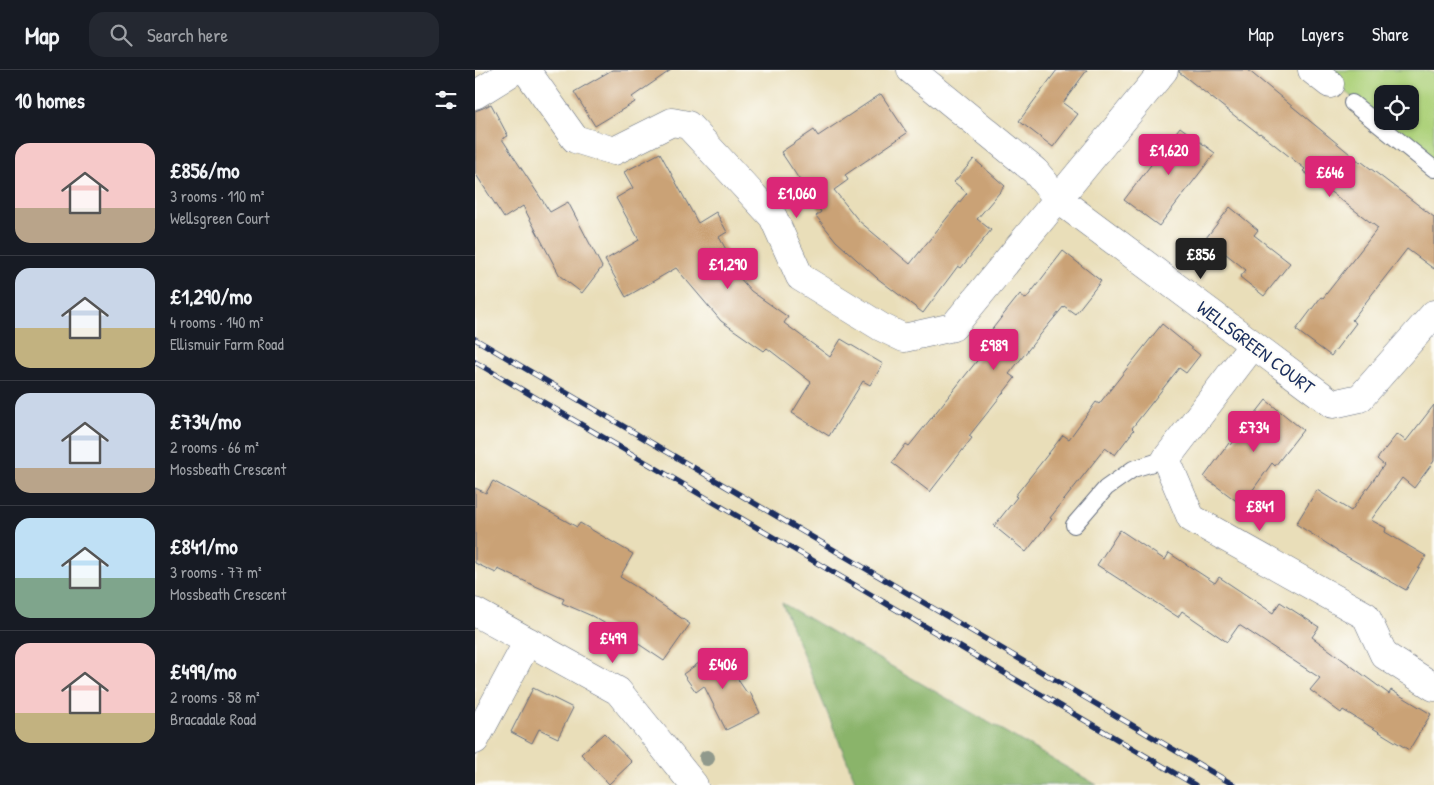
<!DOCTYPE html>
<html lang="en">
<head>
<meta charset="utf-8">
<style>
	body { margin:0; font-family:"Patrick Hand",sans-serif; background:#242831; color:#f1f3f6; height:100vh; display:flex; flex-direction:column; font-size:19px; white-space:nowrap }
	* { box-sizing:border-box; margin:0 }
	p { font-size:16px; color:#9ea1a6 }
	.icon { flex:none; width:28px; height:28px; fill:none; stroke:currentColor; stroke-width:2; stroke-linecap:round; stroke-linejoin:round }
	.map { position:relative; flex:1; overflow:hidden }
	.side { display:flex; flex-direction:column; background:#171b24; width:475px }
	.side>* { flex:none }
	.controls { position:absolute; left:899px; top:15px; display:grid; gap:10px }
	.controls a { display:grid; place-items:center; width:45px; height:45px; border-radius:10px; background:#171b24; box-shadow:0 1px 4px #0004; font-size:25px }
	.price { position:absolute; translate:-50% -42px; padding:0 11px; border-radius:5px; background:#db2777; color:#fff; font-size:16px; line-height:32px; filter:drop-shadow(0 1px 2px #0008) }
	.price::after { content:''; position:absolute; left:50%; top:30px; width:15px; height:11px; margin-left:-8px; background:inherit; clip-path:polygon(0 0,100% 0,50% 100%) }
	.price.selected { background:#222; color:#fff }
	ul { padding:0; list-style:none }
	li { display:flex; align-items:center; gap:15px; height:125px; padding:0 15px }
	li+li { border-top:1px solid #363941 }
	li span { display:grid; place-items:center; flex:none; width:140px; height:100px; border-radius:15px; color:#555 }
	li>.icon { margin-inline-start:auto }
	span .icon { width:60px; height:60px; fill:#fffc; stroke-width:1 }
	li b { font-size:21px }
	h2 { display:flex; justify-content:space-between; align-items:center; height:60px; padding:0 15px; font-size:21px }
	header { display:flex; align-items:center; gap:30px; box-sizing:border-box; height:70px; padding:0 25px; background:#171b24; border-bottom:1px solid #363941 }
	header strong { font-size:24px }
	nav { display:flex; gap:28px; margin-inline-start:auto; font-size:18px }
	.search { width:350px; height:45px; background:#242831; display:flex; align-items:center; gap:12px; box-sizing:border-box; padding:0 18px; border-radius:15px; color:#9ea1a6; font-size:19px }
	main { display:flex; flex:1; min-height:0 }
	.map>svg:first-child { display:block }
	.green { fill:#aed27b; stroke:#64806c; fill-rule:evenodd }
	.forest { fill:#8ab46b; stroke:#527264 }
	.building { fill:#caa276 }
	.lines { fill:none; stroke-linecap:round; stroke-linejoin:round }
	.lane-casing { stroke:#636c7e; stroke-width:18 }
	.street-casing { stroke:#636c7e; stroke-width:29 }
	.lane { stroke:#fff; stroke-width:16 }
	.street { stroke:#fff; stroke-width:28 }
	.rail-casing { stroke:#1b2f5e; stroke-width:5.5 }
	.rail { stroke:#fdfcf7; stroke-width:4; stroke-dasharray:11; stroke-linecap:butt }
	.tree { fill:#90998c }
	.labels { text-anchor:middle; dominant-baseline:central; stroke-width:4; stroke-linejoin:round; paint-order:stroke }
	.street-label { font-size:19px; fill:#1b2f5e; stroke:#fdfcf7 }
</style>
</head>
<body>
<header>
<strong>Map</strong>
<div class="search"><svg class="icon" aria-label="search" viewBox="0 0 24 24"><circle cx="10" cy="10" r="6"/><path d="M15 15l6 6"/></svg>Search here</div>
<nav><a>Map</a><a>Layers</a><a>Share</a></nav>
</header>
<main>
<section class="side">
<h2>10 homes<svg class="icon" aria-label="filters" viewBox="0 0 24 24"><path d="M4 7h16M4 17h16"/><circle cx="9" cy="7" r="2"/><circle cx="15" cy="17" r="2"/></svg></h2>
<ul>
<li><span style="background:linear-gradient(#f6c9c9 65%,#b9a48a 0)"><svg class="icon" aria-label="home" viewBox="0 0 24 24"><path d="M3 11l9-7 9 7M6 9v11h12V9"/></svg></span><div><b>£856/mo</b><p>3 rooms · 110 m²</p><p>Wellsgreen Court</p></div></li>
<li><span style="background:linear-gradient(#c9d6e8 60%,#c2b280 0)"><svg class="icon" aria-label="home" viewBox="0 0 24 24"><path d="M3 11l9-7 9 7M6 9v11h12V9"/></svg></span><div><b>£1,290/mo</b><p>4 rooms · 140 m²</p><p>Ellismuir Farm Road</p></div></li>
<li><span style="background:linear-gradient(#c9d6e8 75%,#b9a48a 0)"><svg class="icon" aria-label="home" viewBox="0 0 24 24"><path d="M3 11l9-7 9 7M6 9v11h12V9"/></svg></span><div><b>£734/mo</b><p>2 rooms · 66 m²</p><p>Mossbeath Crescent</p></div></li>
<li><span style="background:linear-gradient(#bfe0f5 60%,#7fa58c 0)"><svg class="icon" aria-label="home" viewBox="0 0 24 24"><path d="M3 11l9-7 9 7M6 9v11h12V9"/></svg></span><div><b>£841/mo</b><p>3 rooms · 77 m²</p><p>Mossbeath Crescent</p></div></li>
<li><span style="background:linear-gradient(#f6c9c9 70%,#c2b280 0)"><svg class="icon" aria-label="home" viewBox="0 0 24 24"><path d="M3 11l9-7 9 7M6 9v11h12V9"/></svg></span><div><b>£499/mo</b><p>2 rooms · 58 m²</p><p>Bracadale Road</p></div></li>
</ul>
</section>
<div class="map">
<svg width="959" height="715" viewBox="0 0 959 715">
	<rect width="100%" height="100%" fill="#fdfcf7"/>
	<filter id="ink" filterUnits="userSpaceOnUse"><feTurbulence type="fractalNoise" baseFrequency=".02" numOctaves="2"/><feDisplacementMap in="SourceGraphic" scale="10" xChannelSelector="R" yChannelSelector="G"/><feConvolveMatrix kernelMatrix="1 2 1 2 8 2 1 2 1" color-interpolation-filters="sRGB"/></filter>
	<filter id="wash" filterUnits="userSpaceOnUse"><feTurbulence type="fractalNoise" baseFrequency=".0096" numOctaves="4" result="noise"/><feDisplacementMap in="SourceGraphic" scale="20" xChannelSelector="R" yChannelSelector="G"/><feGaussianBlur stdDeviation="1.12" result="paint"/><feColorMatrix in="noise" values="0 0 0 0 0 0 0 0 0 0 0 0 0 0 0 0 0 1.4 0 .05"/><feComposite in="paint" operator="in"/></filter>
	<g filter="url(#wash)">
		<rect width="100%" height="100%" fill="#e9deb9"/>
		<!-- green -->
		<path class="green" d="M844 0H950L959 3V95ZM908 24H935V51H908Z"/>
		<!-- forest -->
		<path class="forest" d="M307 533 622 715H382Z"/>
		<g id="blocks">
			<!-- building -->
			<path class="building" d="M137 0H196L157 27 160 32 120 56 99 22Z
				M582 0H612L588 33 603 44 578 77 544 51Z
				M704 0H773L886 93 887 92 959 147V199L932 179 877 250 881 253 856 286 821 260 846 227 848 228 903 158 828 101 830 99 785 63 784 64 765 49V50L704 2Z
				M406 24 432 63 370 105 373 110 359 120 384 151 435 194 492 123 479 112 499 89 530 116 502 149 516 160 486 198 483 196 448 243 402 208 361 171 341 146 346 142 306 82 339 60 343 66Z
				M16 34 33 66 27 69 75 142 93 132 127 197 107 223 85 206 48 136 29 148 0 103V41L8 38Z
				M705 57 740 83 684 156 649 130Z
				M185 83 223 153 241 142 252 162 244 167 253 183 247 187 276 221 313 247 309 253 355 287 366 269 408 294 395 315 388 311 354 366 317 343 336 312 292 278 289 281 246 251 201 198 151 227 130 190 164 170 141 128 158 118 149 102Z
				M755 137 783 160 779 165 815 193 789 226 765 207 771 200 731 168Z
				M588 181 626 211 600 244 589 236 561 270 534 304 540 308 494 366 497 368 455 422 417 393 431 374 434 376 521 267 515 262 529 244 545 224 551 229Z
				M687 254 725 285 711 303 704 298 657 358 659 360 640 385 630 378 575 448 577 449 551 482 519 456 542 427 540 426 588 365 594 369 621 332 624 334Z
				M791 330 828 360 800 396 797 393 767 435 729 407 754 373 756 375Z
				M959 335V391L939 418 927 408 896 450 911 458 910 462 951 486 931 520 862 481V480L821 454 842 420 876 441 909 395 902 389 922 364 931 371Z
				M18 411 102 457 105 453 158 484 145 507 168 521V522L215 554 189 591 150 565 117 546 87 533 89 529 23 499 21 503 0 493V418L11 423Z
				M645 460 690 490 694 483 740 513 744 507 798 543 805 532 844 557 837 567 914 624 916 620 956 644 934 680 868 640 866 643 835 620 845 608 764 555 752 572 707 541 703 547 622 495Z
				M243 580 272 623 275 622 285 643 251 660 229 616 221 622 208 604Z
				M58 618 98 638 83 668 64 659 57 673 36 662Z
				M129 663 157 692 134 714 106 684Z"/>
		</g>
	</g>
	<g filter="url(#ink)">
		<use href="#blocks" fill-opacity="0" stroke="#636c7e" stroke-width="1"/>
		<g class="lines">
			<!-- lane casing -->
			<g class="lane-casing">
				<path id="lane" d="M877 33 959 99
					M599 455 631 418 658 399 691 389"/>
			</g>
			<!-- street casing -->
			<g class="street-casing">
				<path id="street" d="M51 0 100 69 139 81 197 52 213 55 298 147 325 207 406 257 429 268 478 257 583 129 560 101 436 0
					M689 0 583 129 858 334 885 328 959 244
					M837 0 855 14
					M0 25 40 0
					M778 275 691 389 716 448 891 546 909 585 959 617
					M0 542 143 621 219 715
					M0 670 53 571"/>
			</g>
			<!-- lane -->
			<use href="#lane" class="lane"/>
			<!-- street -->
			<use href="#street" class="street"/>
			<!-- rail casing -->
			<g class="rail-casing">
				<path id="rail" d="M0 269 759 715
					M0 292 720 715"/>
			</g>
			<!-- rail -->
			<use href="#rail" class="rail"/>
		</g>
		<!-- trees -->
		<circle class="tree" cx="232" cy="688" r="8"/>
	</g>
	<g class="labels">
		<!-- street labels -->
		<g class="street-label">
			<text transform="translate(781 277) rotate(37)">WELLSGREEN COURT</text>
		</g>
	</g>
</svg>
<div class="controls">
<a><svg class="icon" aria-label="locate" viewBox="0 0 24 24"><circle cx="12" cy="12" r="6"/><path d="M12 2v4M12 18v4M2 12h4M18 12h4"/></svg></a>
</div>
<b class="price" style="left:694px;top:106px">£1,620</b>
<b class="price" style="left:855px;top:128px">£646</b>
<b class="price" style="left:322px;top:149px">£1,060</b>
<b class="price selected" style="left:726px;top:210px">£856</b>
<b class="price" style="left:253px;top:220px">£1,290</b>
<b class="price" style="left:519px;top:301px">£989</b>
<b class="price" style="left:779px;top:383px">£734</b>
<b class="price" style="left:785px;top:462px">£841</b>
<b class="price" style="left:138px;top:594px">£499</b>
<b class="price" style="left:248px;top:620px">£406</b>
</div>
</main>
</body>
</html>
